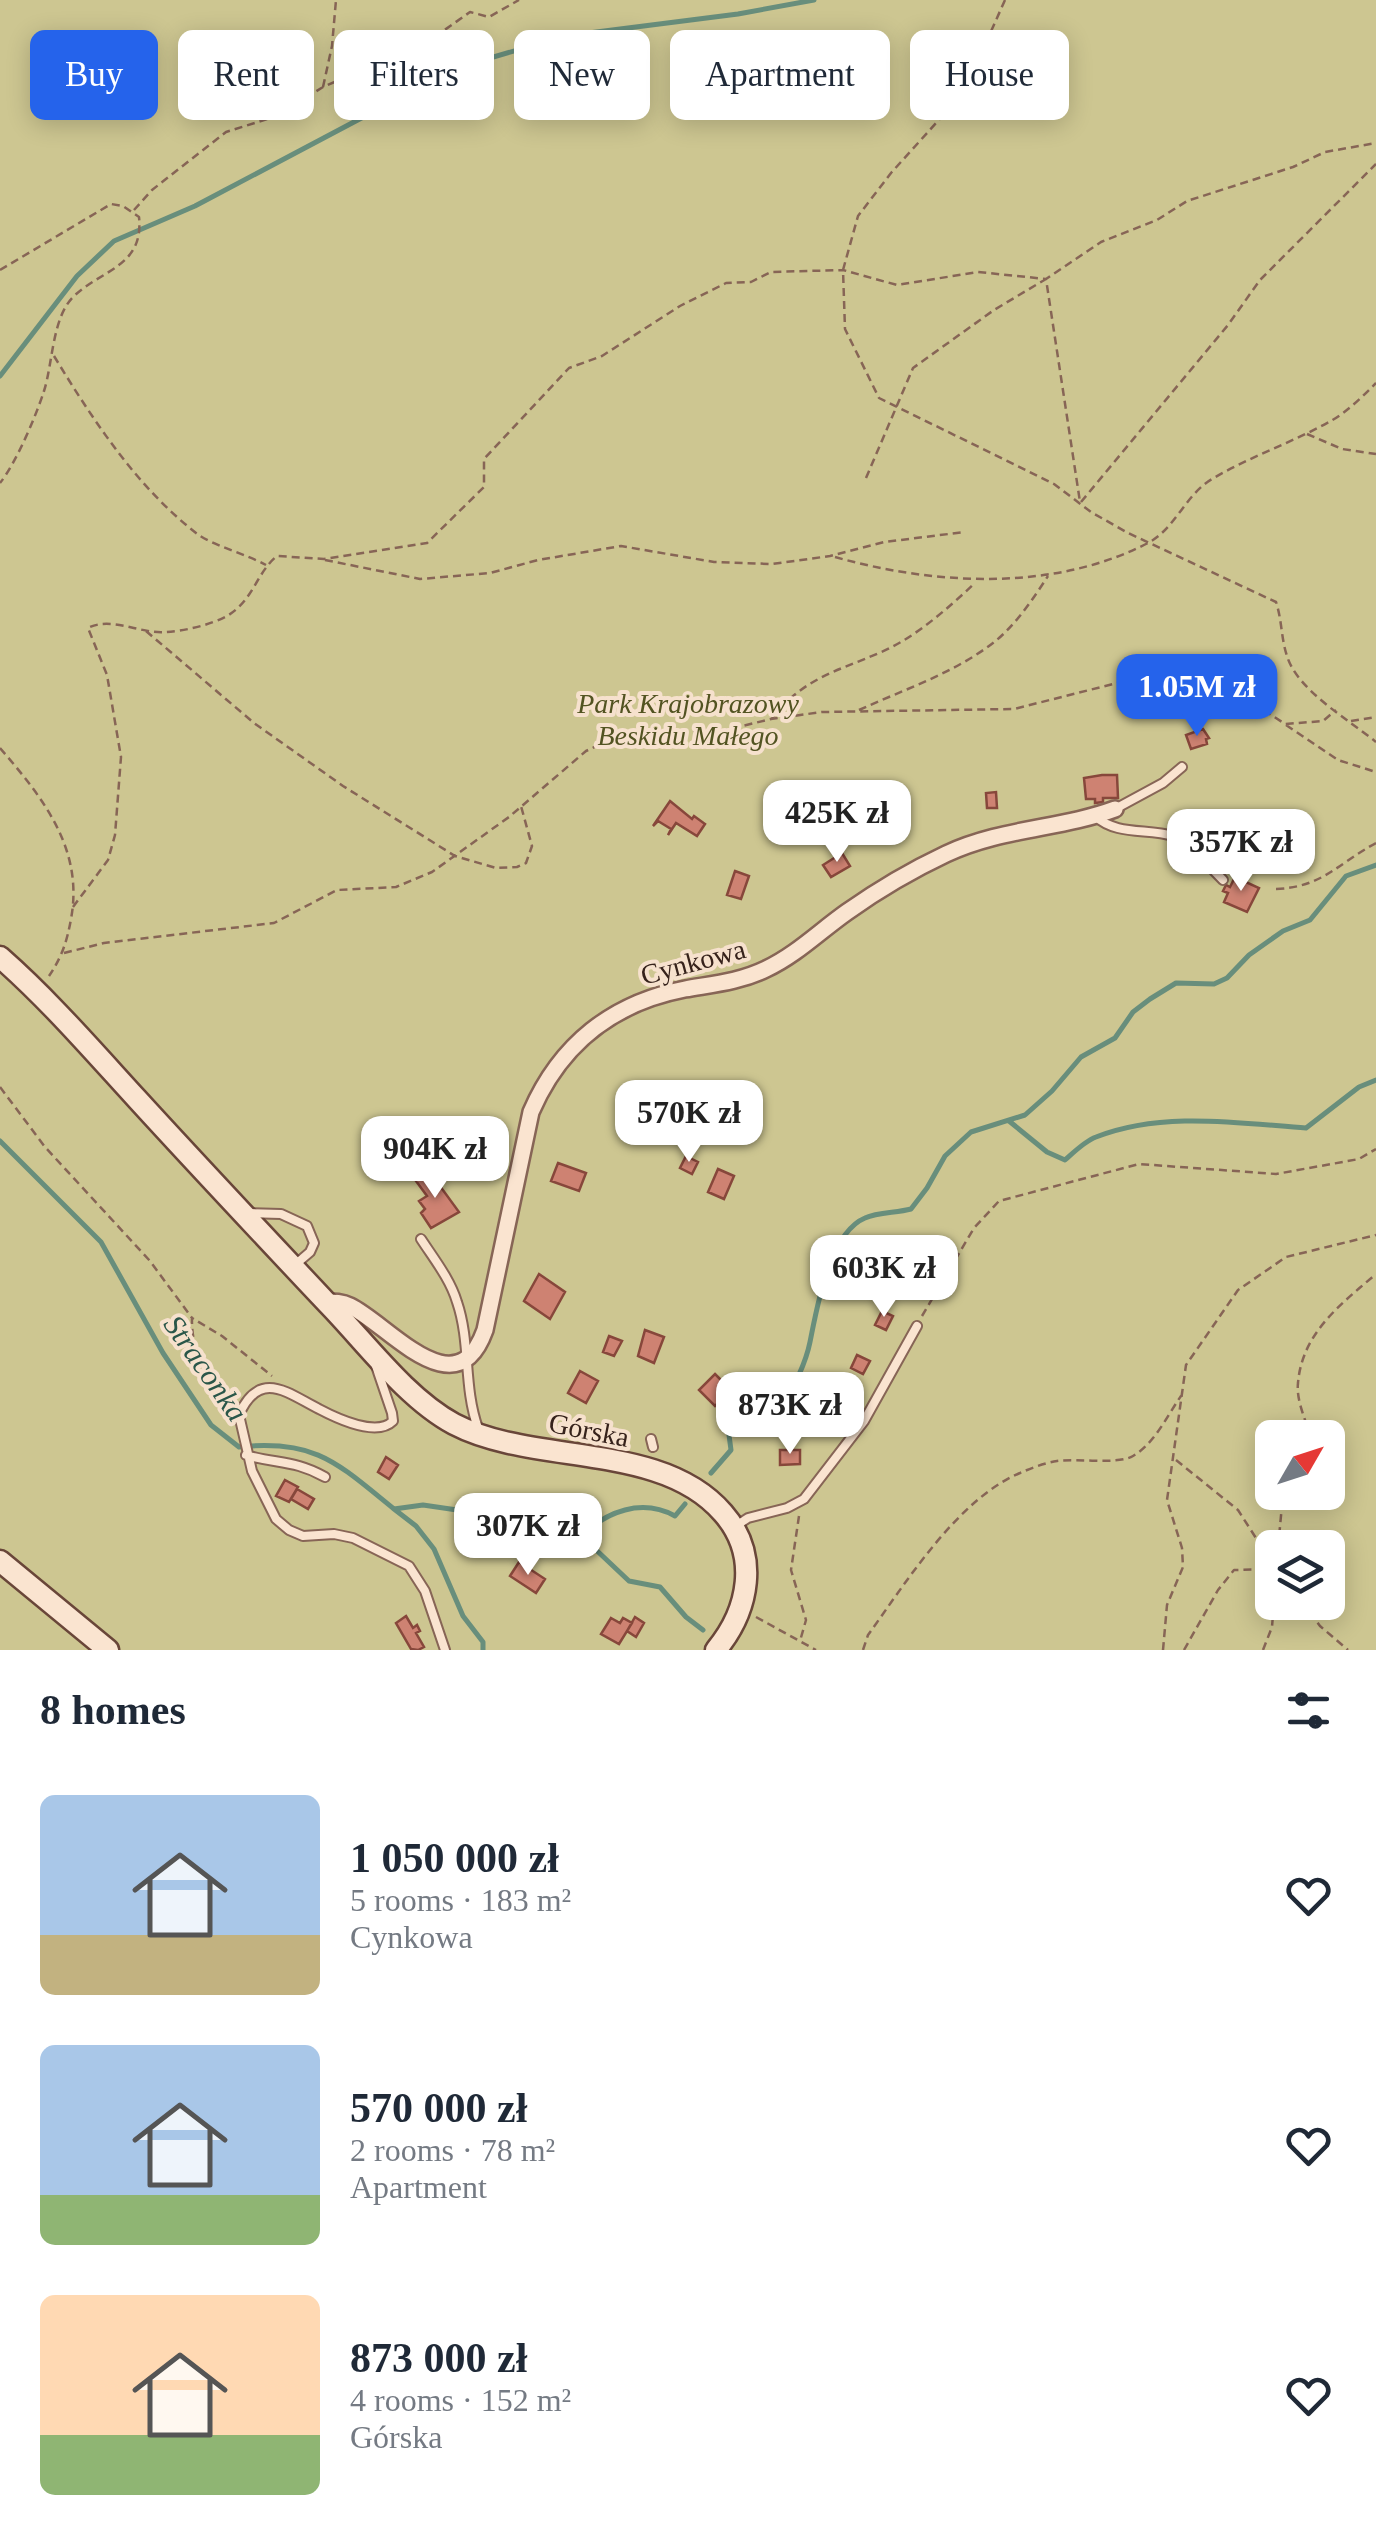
<!DOCTYPE html>
<html lang="en">
<head>
<meta charset="utf-8">
<style>
	body { margin:0; font-family:Georgia,serif; background:#f2f2f3; color:#1f2937; height:100vh; display:flex; flex-direction:column; font-size:38px; white-space:nowrap }
	* { box-sizing:border-box; margin:0 }
	p { font-size:32px; color:#747a83 }
	.icon { flex:none; width:55px; height:55px; fill:none; stroke:currentColor; stroke-width:2; stroke-linecap:round; stroke-linejoin:round }
	.map { position:relative; height:1650px; overflow:hidden }
	.sheet { display:flex; flex-direction:column; background:#fff; flex:1 }
	.sheet>* { flex:none }
	.guide { position:absolute; left:30px; top:30px; width:1318px; height:90px; display:flex; gap:20px }
	.needle { width:65px; rotate:51deg }
	.buttons { position:absolute; left:1255px; top:1420px; display:grid; gap:20px }
	.buttons a { display:grid; place-items:center; width:90px; height:90px; border-radius:15px; background:#fff; box-shadow:0 5px 25px #0003; font-size:50px }
	.price { position:absolute; translate:-50% -85px; padding:0 22px; border-radius:20px; background:#fff; color:#222; font-size:32px; line-height:65px; filter:drop-shadow(0 2px 5px #0008) }
	.price::after { content:''; position:absolute; left:50%; top:60px; width:30px; height:22px; margin-left:-15px; background:inherit; clip-path:polygon(0 0,100% 0,50% 100%) }
	.price.selected { background:#2563eb; color:#fff }
	ul { padding:0; list-style:none }
	li { display:flex; align-items:center; gap:30px; height:250px; padding:0 40px }
	li span { display:grid; place-items:center; flex:none; width:280px; height:200px; border-radius:15px; color:#555 }
	li>.icon { margin-inline-start:auto }
	span .icon { width:120px; height:120px; fill:#fffc; stroke-width:1 }
	li b { font-size:42px }
	h2 { display:flex; justify-content:space-between; align-items:center; height:120px; padding:0 40px; font-size:42px }
	.pill { padding:0 35px; border-radius:15px; background:#fff; box-shadow:0 5px 25px #0003; font-size:35px; line-height:90px }
	.pill.selected { background:#2563eb; color:#fff }
	.map>svg:first-child { display:block }
	.green { fill:#cdc691; fill-rule:evenodd }
	.lines { fill:none; stroke-linecap:round; stroke-linejoin:round }
	.stream { stroke:#688e7c; stroke-width:5 }
	.building { fill:#ce8272; stroke:#87473b; stroke-width:2.5 }
	.lane-casing { stroke:#876556; stroke-width:12 }
	.street-casing { stroke:#876556; stroke-width:20 }
	.secondary-casing { stroke:#694639; stroke-width:25 }
	.path { stroke:#876556; stroke-width:2.5; stroke-dasharray:8 5; stroke-linecap:butt }
	.lane { stroke:#fae4d0; stroke-width:8 }
	.street { stroke:#fae4d0; stroke-width:15 }
	.secondary { stroke:#fae4d0; stroke-width:20 }
	.labels { text-anchor:middle; dominant-baseline:central; stroke-width:8; stroke-linejoin:round; paint-order:stroke }
	.park-label { font-size:28px; font-style:italic; fill:#525321; stroke:#f6e1cd }
	.street-label { font-size:28px; fill:#36221b; stroke:#f6e1cd }
	.water-label { font-size:30px; font-style:italic; fill:#2a5649; stroke:#f6e1cd }
</style>
</head>
<body>
<div class="map">
<svg width="1376" height="1650" viewBox="0 0 1376 1650">
	<rect width="100%" height="100%" fill="#efd4bd"/>
	<!-- green -->
	<path class="green" d="M0 0H1376V1650H0ZM1272 1438H1328V1492H1272ZM1272 1548H1328V1602H1272Z"/>
	<g class="lines">
		<!-- stream -->
		<path class="stream" d="M0 376 77 276 114 241 195 206 456 68 565 36 738 14 814 0
			M1009 1121 1047 1152 1065 1160C1074 1152 1085 1141 1096 1137 1162 1111 1238 1123 1306 1128L1359 1087 1376 1080
			M0 1141 101 1242 163 1353 211 1425 239 1447C316 1439 337 1463 394 1509L423 1505 498 1516 558 1529 593 1547 629 1581 660 1587 686 1617 703 1630
			M711 1473 731 1450 729 1435C744 1424 773 1417 782 1405 794 1388 806 1362 810 1342 817 1308 829 1233 865 1218 878 1212 897 1213 911 1209L927 1188 945 1156 971 1132 1025 1115 1052 1091 1081 1057 1115 1038 1133 1012 1150 999 1176 983 1214 984 1227 978 1249 955 1283 931 1310 920 1346 876 1376 865
			M394 1509 416 1526 434 1549 463 1616 483 1642V1650
			M581 1537C606 1511 642 1498 675 1516L685 1504"/>
	</g>
	<!-- building -->
	<path class="building" d="M1203 729 1209 738 1206 739 1207 744 1191 749 1186 735Z
		M1102 775H1117L1118 798H1103V802L1095 803V799H1086L1084 778Z
		M996 792 997 808H987L986 793Z
		M670 801 692 819 694 816 705 824 697 836 676 823 668 835 671 829 658 821 653 826Z
		M1208 825 1228 841 1221 849 1201 832Z
		M842 853 850 866 831 877 823 865Z
		M735 871 749 876 741 899 727 895Z
		M1235 877 1259 888 1247 912 1224 902 1228 893 1223 891 1226 885 1230 887Z
		M686 1156 698 1162 692 1174 680 1168Z
		M558 1163 586 1173 579 1191 551 1181Z
		M718 1169 734 1176 724 1199 708 1192Z
		M429 1171 459 1212 431 1228 421 1213 425 1209 419 1201 427 1196 416 1181Z
		M539 1274 565 1292 550 1319 524 1301Z
		M882 1311 893 1316 886 1330 875 1325Z
		M645 1330 664 1337 654 1363 638 1356Z
		M609 1336 622 1341 614 1356 603 1352Z
		M857 1355 870 1361 863 1374 851 1368Z
		M580 1371 598 1381 586 1403 568 1393Z
		M715 1374 731 1390 715 1406 699 1390Z
		M780 1450H800V1464L780 1465Z
		M386 1457 398 1465 389 1479 378 1472Z
		M285 1480 298 1487 289 1502 276 1496Z
		M297 1489 314 1499 308 1509 291 1499Z
		M519 1562 545 1579 536 1593 510 1576Z
		M406 1616 413 1628 417 1625 420 1631 416 1633 424 1647 418 1650 411 1649 396 1623Z
		M635 1617 644 1623 636 1637 627 1631Z
		M611 1618 620 1623 623 1618 632 1623 619 1644 601 1634Z"/>
	<g class="lines">
		<!-- lane casing -->
		<g class="lane-casing">
			<path id="lane" d="M1115 809 1163 783 1182 767
				M1095 816C1117 836 1147 828 1173 836 1188 840 1202 851 1215 860
				M1192 848 1223 880
				M246 1213 281 1214 307 1226 314 1243 310 1252 296 1264
				M421 1239C434 1259 450 1279 457 1302 471 1343 463 1386 478 1428
				M375 1363 392 1413 393 1421C377 1437 338 1419 319 1409 290 1395 260 1367 239 1415L252 1471 276 1519 289 1530 303 1536 334 1534 353 1538 409 1566 425 1591 445 1650
				M651 1439 653 1447
				M246 1455C277 1464 295 1460 325 1477
				M734 1527 748 1518 787 1508 804 1499 864 1421 917 1326"/>
		</g>
		<!-- street casing -->
		<g class="street-casing">
			<path id="street" d="M326 1302C334 1302 342 1302 350 1306 389 1325 456 1411 485 1330L531 1112C560 1045 612 1003 685 989 713 984 739 982 766 969 796 955 820 931 847 912 878 890 912 870 946 854 1001 828 1061 829 1115 809"/>
		</g>
		<!-- secondary casing -->
		<g class="secondary-casing">
			<path id="secondary" d="M0 957C49 1000 93 1051 137 1099 200 1168 264 1236 328 1304 365 1342 407 1399 454 1424 534 1466 661 1441 723 1513 760 1555 749 1610 716 1650
				M0 1561 108 1650"/>
		</g>
		<!-- path -->
		<path class="path" d="M1005 0 964 92 891 173 858 216 843 270 845 329 879 398 1054 484 1091 512 1128 533 1276 602C1282 620 1281 638 1287 656 1297 690 1349 720 1376 742
			M323 87 332 46 336 0
			M134 210 152 190 226 132 277 116 323 87 429 41 470 12 489 17 519 0
			M0 270 111 204 123 206 139 217C144 266 103 269 74 296 52 317 53 363 44 391 36 416 16 463 0 483
			M54 356C93 420 136 486 196 533 211 545 246 554 266 565
			M1307 434 1342 449 1376 454
			M866 478 913 368 994 310 1046 279 1080 502
			M1081 502 1228 325 1260 280 1376 164
			M835 557C935 585 1053 592 1148 543 1176 528 1185 495 1212 479 1249 457 1291 443 1329 422 1346 413 1362 397 1376 383
			M325 560 420 579 490 573 538 560 621 546 714 562 772 564 830 556 884 542 965 532
			M146 631 254 723 343 786 455 856 496 868 517 867 526 863 532 846 521 806
			M859 710C903 690 954 673 993 643 1015 626 1033 599 1048 576
			M772 718C804 678 835 672 879 653 915 638 947 609 975 583
			M1351 721 1376 717
			M1286 725 1338 760 1376 772
			M0 748C43 798 84 849 71 919 67 941 62 957 49 976
			M1276 889C1323 887 1337 864 1376 843
			M73 907 108 860 115 835 121 757 107 675 88 628C111 616 140 634 165 632 185 631 210 625 227 616 254 600 256 573 277 556L324 559 427 543 484 487V459L569 368 602 356 680 306 726 283 751 282 771 272 843 270 897 285 978 272 1046 279 1101 242 1157 220 1187 201 1293 167 1325 152 1376 143
			M64 953 104 943 274 923 337 890 396 887 432 872 509 817 586 751 627 732 722 731 771 719 822 712 1014 709 1129 680 1182 675 1229 687 1285 724 1323 721 1336 710
			M0 1087 45 1147 150 1261 192 1318
			M922 1316 974 1228 999 1201 1139 1164 1276 1174 1359 1159 1376 1149
			M229 1405C207 1381 191 1351 192 1318L222 1336 272 1376
			M1311 1438C1306 1420 1296 1401 1298 1383 1302 1333 1341 1304 1376 1274
			M1176 1460 1238 1510 1272 1563
			M799 1516 791 1570 806 1620 800 1641
			M1278 1548 1282 1505 1289 1492
			M1302 1602 1320 1626 1348 1650
			M756 1617 816 1650
			M863 1650 868 1635C907 1581 958 1499 1020 1473 1031 1468 1045 1463 1057 1461 1077 1458 1118 1465 1133 1456 1155 1443 1167 1416 1181 1396
			M1163 1650 1167 1605 1183 1567 1182 1548 1167 1500 1186 1365 1238 1290 1286 1257 1376 1235
			M1184 1650 1218 1590 1234 1570 1272 1569
			M1263 1650 1272 1627 1274 1602"/>
		<!-- lane -->
		<use href="#lane" class="lane"/>
		<!-- street -->
		<use href="#street" class="street"/>
		<!-- secondary -->
		<use href="#secondary" class="secondary"/>
	</g>
	<g class="labels">
		<!-- park labels -->
		<g class="park-label">
			<text x="688" y="703">Park Krajobrazowy<tspan x="688" dy="32">Beskidu Małego</tspan></text>
		</g>
		<!-- street labels -->
		<g class="street-label">
			<text transform="translate(693 962) rotate(-15)">Cynkowa</text>
			<text transform="translate(589 1430) rotate(11)">Górska</text>
		</g>
		<!-- water labels -->
		<g class="water-label">
			<text transform="translate(206 1368) rotate(55)">Straconka</text>
		</g>
	</g>
</svg>
<div class="buttons">
<a><svg class="needle" viewBox="-14 -14 28 28"><path d="M0-13l5 13h-10z" fill="#e53935"/><path d="M0 13l5-13h-10z" fill="#747a83"/></svg></a>
<a><svg class="icon" aria-label="layers" viewBox="0 0 24 24"><path d="M12 4l9 5-9 5-9-5zM3 14l9 5 9-5"/></svg></a>
</div>
<b class="price selected" style="left:1197px;top:739px">1.05M zł</b>
<b class="price" style="left:837px;top:865px">425K zł</b>
<b class="price" style="left:1241px;top:894px">357K zł</b>
<b class="price" style="left:689px;top:1165px">570K zł</b>
<b class="price" style="left:435px;top:1201px">904K zł</b>
<b class="price" style="left:884px;top:1320px">603K zł</b>
<b class="price" style="left:790px;top:1457px">873K zł</b>
<b class="price" style="left:528px;top:1578px">307K zł</b>
<div class="guide">
<a class="pill selected">Buy</a>
<a class="pill">Rent</a>
<a class="pill">Filters</a>
<a class="pill">New</a>
<a class="pill">Apartment</a>
<a class="pill">House</a>
</div>
</div>
<section class="sheet">
<h2>8 homes<svg class="icon" aria-label="filters" viewBox="0 0 24 24"><path d="M4 7h16M4 17h16"/><circle cx="9" cy="7" r="2"/><circle cx="15" cy="17" r="2"/></svg></h2>
<ul>
<li><span style="background:linear-gradient(#a9c7e8 70%,#c2b280 0)"><svg class="icon" aria-label="home" viewBox="0 0 24 24"><path d="M3 11l9-7 9 7M6 9v11h12V9"/></svg></span><div><b>1 050 000 zł</b><p>5 rooms · 183 m²</p><p>Cynkowa</p></div><svg class="icon" aria-label="heart" viewBox="0 0 24 24"><path d="M12 20l-8-8c-3-5 5-10 8-4 3-6 11-1 8 4z"/></svg></li>
<li><span style="background:linear-gradient(#a9c7e8 75%,#8fb573 0)"><svg class="icon" aria-label="home" viewBox="0 0 24 24"><path d="M3 11l9-7 9 7M6 9v11h12V9"/></svg></span><div><b>570 000 zł</b><p>2 rooms · 78 m²</p><p>Apartment</p></div><svg class="icon" aria-label="heart" viewBox="0 0 24 24"><path d="M12 20l-8-8c-3-5 5-10 8-4 3-6 11-1 8 4z"/></svg></li>
<li><span style="background:linear-gradient(#ffd9b3 70%,#8fb573 0)"><svg class="icon" aria-label="home" viewBox="0 0 24 24"><path d="M3 11l9-7 9 7M6 9v11h12V9"/></svg></span><div><b>873 000 zł</b><p>4 rooms · 152 m²</p><p>Górska</p></div><svg class="icon" aria-label="heart" viewBox="0 0 24 24"><path d="M12 20l-8-8c-3-5 5-10 8-4 3-6 11-1 8 4z"/></svg></li>
</ul>
</section>
</body>
</html>
